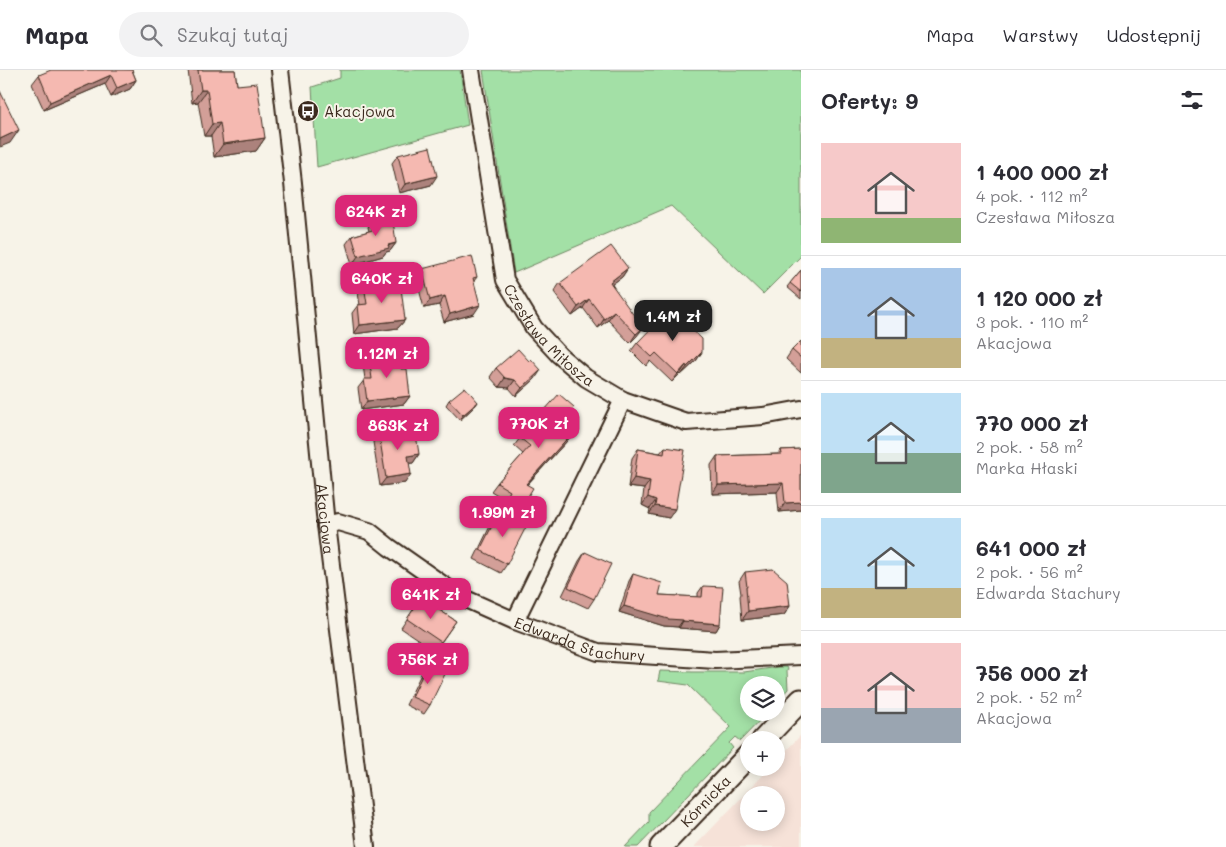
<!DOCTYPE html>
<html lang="pl">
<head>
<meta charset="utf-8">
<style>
	body { margin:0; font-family:Mali,sans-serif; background:#f2f2f3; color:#2b2b33; height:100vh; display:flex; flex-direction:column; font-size:19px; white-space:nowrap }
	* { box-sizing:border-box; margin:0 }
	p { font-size:16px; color:#7c7c81 }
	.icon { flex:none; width:28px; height:28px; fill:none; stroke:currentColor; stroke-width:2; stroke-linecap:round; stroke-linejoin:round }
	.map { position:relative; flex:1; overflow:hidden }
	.sheet { display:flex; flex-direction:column; background:#fff; width:425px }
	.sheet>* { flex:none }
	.controls { position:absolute; left:740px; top:606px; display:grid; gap:10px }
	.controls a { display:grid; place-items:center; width:45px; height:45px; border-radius:50%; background:#fff; box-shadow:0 2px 12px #0003; font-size:25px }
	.price { position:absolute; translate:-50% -42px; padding:0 11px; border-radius:10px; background:#db2777; color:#fff; font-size:16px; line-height:32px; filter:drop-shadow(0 1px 2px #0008) }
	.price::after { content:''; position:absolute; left:50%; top:30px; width:15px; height:11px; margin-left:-8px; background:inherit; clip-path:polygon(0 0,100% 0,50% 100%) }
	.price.selected { background:#222; color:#fff }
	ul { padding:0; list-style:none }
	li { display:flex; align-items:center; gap:15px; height:125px; padding:0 20px }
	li+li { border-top:1px solid #e1e1e2 }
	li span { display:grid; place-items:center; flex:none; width:140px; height:100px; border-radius:0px; color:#555 }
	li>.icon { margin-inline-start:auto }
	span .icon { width:60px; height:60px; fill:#fffc; stroke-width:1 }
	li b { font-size:21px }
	h2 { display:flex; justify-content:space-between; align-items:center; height:60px; padding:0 20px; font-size:21px }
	header { display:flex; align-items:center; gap:30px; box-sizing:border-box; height:70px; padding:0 25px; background:#fff; border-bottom:1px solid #e1e1e2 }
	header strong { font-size:24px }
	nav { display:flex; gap:28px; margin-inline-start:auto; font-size:18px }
	.search { width:350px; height:45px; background:#f2f2f3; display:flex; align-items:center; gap:12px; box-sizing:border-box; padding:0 18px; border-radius:28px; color:#7c7c81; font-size:19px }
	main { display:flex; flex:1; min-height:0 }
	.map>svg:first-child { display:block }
	.built { fill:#f6e2d8; fill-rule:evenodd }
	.green { fill:#a3e0a6; stroke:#6f8562 }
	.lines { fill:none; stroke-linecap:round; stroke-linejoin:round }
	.minor-casing { stroke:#3b2a1e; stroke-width:20 }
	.tertiary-casing { stroke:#3b2a1e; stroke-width:25 }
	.minor { stroke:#f7f3e8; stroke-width:16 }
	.tertiary { stroke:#f7f3e8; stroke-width:21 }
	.wall { fill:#d39f98; stroke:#3b2a1e }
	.shaded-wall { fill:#ac827c; stroke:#3b2a1e }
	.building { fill:#f5b9b1; stroke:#3b2a1e }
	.labels { text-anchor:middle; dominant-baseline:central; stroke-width:4; stroke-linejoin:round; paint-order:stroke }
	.poi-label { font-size:15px; fill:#3b2a1e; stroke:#f7f3e8; text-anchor:start }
	.street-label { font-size:15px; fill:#3b2a1e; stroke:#f7f3e8 }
</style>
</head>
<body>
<header>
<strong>Mapa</strong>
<div class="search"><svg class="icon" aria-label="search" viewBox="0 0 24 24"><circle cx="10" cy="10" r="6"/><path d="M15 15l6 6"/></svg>Szukaj tutaj</div>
<nav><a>Mapa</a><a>Warstwy</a><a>Udostępnij</a></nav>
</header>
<main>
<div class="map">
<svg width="801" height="777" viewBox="0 0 801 777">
	<rect width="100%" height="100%" fill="#f7f3e8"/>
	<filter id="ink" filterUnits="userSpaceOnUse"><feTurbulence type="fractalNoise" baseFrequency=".02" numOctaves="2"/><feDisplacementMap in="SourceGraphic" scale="10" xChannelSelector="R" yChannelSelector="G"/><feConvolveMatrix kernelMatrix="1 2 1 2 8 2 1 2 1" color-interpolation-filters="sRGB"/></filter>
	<g filter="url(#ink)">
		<!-- built -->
		<path class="built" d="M801 665V777H694L770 698H776V691ZM749 725H776V752H749Z"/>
		<!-- green -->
		<path class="green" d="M340 0H460L468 55 317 97 312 17 340 8Z
			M483 0H801V186L763 224 671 136 514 203Z
			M779 597H787L788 599 787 601 788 619 776 633V615H749V642L767 643 740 671 735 667 729 673 733 678 638 777H625L649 752V742L731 657 688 615 658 611 660 601 693 602H744Z"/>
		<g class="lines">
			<!-- minor casing -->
			<g class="minor-casing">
				<g id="minor">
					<path id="s1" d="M280 0 293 113 326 455 366 777"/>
					<path id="s2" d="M471 0 505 210 534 258 559 285 586 308 623 330 686 352 763 346 801 339"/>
					<path id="s3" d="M326 455 338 452 369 461 389 477 459 526 515 551 598 582 715 590 801 586"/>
					<path d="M515 551 623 330"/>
				</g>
			</g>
			<!-- tertiary casing -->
			<g class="tertiary-casing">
				<g id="tertiary">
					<path d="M763 670 801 630"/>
					<path id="s4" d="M661 777 749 685"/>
				</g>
			</g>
			<!-- minor -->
			<use href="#minor" class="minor"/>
			<!-- tertiary -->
			<use href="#tertiary" class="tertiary"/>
		</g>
		<!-- wall -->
		<path class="wall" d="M132 0 136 10 130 19 111 27 105 14 44 40 32 14 39 5Z
			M188 0H235L237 15 265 68 256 81 214 87 211 66H204L198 32 192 33Z
			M398 85 431 115 399 123 392 93Z
			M374 148 396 173 390 181 386 182 383 186 352 195 346 174 352 166 369 161 368 157Z
			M628 198 622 207 612 214 637 266 630 273 608 250 598 258 583 238 572 246 554 222 560 213Z
			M422 199 477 207 474 211V244L444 252 439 235 424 238 416 208Z
			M801 200V229L787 217Z
			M364 215 405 250 398 258 354 264 352 243 358 235H360L358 223Z
			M801 271V303L786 289 792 280Z
			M637 273 702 282 696 291 681 305 680 304 672 312 650 291 646 296 631 281Z
			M369 287 401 299 410 326 404 334 361 340 358 318 365 309 363 295Z
			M496 298 535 309 516 326 509 318 499 317 490 307Z
			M449 330 478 332 475 336 460 350 446 335Z
			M574 358 572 362H573L567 371 527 415 516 444 499 440 504 429 491 421 497 413 523 384 514 376 520 368Z
			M379 364 419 384 413 393H409L405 413 380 416 373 372Z
			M665 377 669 448 649 444 650 439 642 435 644 419 628 417 632 388 638 379 660 383Z
			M801 379V440L779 442 777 422 712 424 711 395 717 386 778 384 781 380Z
			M499 442 507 494 501 503 474 489 493 450Z
			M585 482 594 529 588 538 562 526 579 491Z
			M745 502 788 527 790 536 784 545 742 550 740 526 741 524 739 511Z
			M633 504 659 525 698 527V523L703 516 720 554 716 561 679 558 678 557 664 556 619 542 629 511Z
			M421 528 456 551 435 581 401 558Z
			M427 595 430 635 424 644 406 635 421 604Z"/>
		<!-- shaded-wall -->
		<path class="shaded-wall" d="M111 5 105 14 44 40 50 32Z
			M136 10 130 19 111 27 117 18Z
			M201 20H207L198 32 192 33Z
			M220 53 211 66H204L212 54Z
			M19 60 10 73 0 77V69Z
			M265 68 256 81 214 87 223 74Z
			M437 106 431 115 399 123 405 114Z
			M396 173 390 181 386 182 383 186 352 195 358 186Z
			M628 198 622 207 604 220 610 212Z
			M445 226 439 235 424 238 430 230Z
			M589 229 583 238 572 246 578 237Z
			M480 235 474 244 444 252 450 244Z
			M614 241 608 250 598 258 604 249Z
			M405 250 398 258 354 264 360 255Z
			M643 258 637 266 630 273 636 264Z
			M702 282 696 291 681 305 687 297Z
			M686 295 680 304 672 312 678 304Z
			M541 300 535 309 516 326 522 318Z
			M505 308 515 310 509 318 499 317Z
			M410 326 404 334 361 340 367 331Z
			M478 332 475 336 460 350 463 345Z
			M573 362 567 371 520 422 526 414Z
			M419 384 413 393 402 394 408 386Z
			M411 404 405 413 380 416 386 408Z
			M634 408 650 411 644 419 628 417Z
			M783 413 777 422 712 424 718 415Z
			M648 427 656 430 650 439 642 435Z
			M504 432 522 436 516 444 499 440Z
			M801 432V440L779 442 785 433Z
			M655 436 675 439 669 448 649 444Z
			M624 536 683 550 678 557 664 556 619 542Z
			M790 536 784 545 742 550 748 541Z
			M683 551 720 554 716 561 679 558Z"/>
		<!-- building -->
		<path class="building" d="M51 0H132L136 10 117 18 111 5 50 32 39 5Z
			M198 0H235L237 15 257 13 265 68 223 74 220 53 212 54 207 20H201Z
			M0 21 19 60 0 69Z
			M430 77 437 106 405 114 398 85Z
			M392 143 396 173 388 175 389 178 358 186 352 166 376 159 374 148Z
			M611 176 628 198 610 212 643 258 636 264 614 241 604 249 589 229 578 237 560 213Z
			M472 186 477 207 473 208 480 235 450 244 445 226 430 230 422 199Z
			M801 200V222L790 213Z
			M400 210 405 250 360 255 358 235 367 234 364 215Z
			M670 239 702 269V282L687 297 686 295 678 304 656 283 652 287 637 273Z
			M801 271V288L792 280Z
			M518 279 529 291 531 289 541 300 522 318 515 310 505 308 496 298Z
			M399 283 401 299H407L410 326 367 331 364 309H372L369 287Z
			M465 317 478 332 463 345 449 330Z
			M559 324 574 337 567 345 577 353 573 357 574 358 571 361 573 362 526 414 533 418 522 436 504 432 510 421 497 413 530 376 520 368Z
			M415 358 419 384 408 386 411 404 386 408 379 364Z
			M665 377 685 380 675 439 655 436 656 430 648 427 650 411 634 408 638 379 664 384Z
			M801 379V432L785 433 783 413 718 415 717 386 782 384 781 380Z
			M499 442 527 455 507 494 480 480Z
			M585 482 611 494 594 529 568 517Z
			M773 499 787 511 790 536 748 541 746 517H747L745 502Z
			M633 504 662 513 659 525 702 527 703 516 723 517 720 554 683 551V550L668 549 624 536Z
			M421 528 456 551 441 572 407 549Z
			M427 595 445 604 430 635 412 627Z"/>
	</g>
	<!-- icons -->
	<defs>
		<g id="bus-disc" transform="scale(1.125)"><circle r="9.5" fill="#3b2a1e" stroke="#f7f3e8"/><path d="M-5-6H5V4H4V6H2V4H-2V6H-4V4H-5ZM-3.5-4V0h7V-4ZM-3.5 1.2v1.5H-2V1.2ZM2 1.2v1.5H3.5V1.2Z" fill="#fff"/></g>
	</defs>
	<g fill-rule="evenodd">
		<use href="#bus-disc" x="308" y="41"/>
	</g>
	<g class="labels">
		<!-- poi labels -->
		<g class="poi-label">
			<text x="324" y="41">Akacjowa</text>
		</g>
		<!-- street labels -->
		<g class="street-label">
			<text stroke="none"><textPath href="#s2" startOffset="284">Czesława Miłosza</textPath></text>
			<text stroke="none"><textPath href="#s1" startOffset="451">Akacjowa</textPath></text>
			<text stroke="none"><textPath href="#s3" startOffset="285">Edwarda Stachury</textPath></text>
			<text stroke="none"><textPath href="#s4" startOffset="64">Kórnicka</textPath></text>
		</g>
	</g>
</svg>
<div class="controls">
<a><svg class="icon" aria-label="layers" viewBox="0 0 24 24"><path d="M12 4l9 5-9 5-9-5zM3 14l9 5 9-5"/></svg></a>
<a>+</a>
<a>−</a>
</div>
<b class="price" style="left:376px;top:167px">624K zł</b>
<b class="price" style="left:382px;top:234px">640K zł</b>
<b class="price selected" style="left:673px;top:272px">1.4M zł</b>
<b class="price" style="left:387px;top:309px">1.12M zł</b>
<b class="price" style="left:539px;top:379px">770K zł</b>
<b class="price" style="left:398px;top:381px">863K zł</b>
<b class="price" style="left:503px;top:468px">1.99M zł</b>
<b class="price" style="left:431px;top:550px">641K zł</b>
<b class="price" style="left:428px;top:615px">756K zł</b>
</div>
<section class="sheet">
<h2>Oferty: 9<svg class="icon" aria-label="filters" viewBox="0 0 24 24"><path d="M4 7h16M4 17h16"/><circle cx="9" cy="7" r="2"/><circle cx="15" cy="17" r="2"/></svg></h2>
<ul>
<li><span style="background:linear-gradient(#f6c9c9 75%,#8fb573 0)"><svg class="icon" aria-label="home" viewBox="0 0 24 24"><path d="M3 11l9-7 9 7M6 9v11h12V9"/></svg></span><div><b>1 400 000 zł</b><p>4 pok. · 112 m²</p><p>Czesława Miłosza</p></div></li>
<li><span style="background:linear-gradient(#a9c7e8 70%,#c2b280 0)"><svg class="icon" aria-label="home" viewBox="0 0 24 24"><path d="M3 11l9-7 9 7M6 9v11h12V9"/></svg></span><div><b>1 120 000 zł</b><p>3 pok. · 110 m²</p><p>Akacjowa</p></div></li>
<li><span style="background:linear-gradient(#bfe0f5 60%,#7fa58c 0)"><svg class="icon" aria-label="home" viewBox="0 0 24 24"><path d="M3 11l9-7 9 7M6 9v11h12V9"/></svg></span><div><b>770 000 zł</b><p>2 pok. · 58 m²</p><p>Marka Hłaski</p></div></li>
<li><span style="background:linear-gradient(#bfe0f5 70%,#c2b280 0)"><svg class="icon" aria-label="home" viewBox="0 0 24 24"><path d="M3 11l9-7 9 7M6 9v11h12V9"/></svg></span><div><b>641 000 zł</b><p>2 pok. · 56 m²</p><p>Edwarda Stachury</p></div></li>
<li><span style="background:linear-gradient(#f6c9c9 65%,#9aa5b1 0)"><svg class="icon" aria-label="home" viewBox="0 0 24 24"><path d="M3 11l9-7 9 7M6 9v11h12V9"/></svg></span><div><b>756 000 zł</b><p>2 pok. · 52 m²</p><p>Akacjowa</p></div></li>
</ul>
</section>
</main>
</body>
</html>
